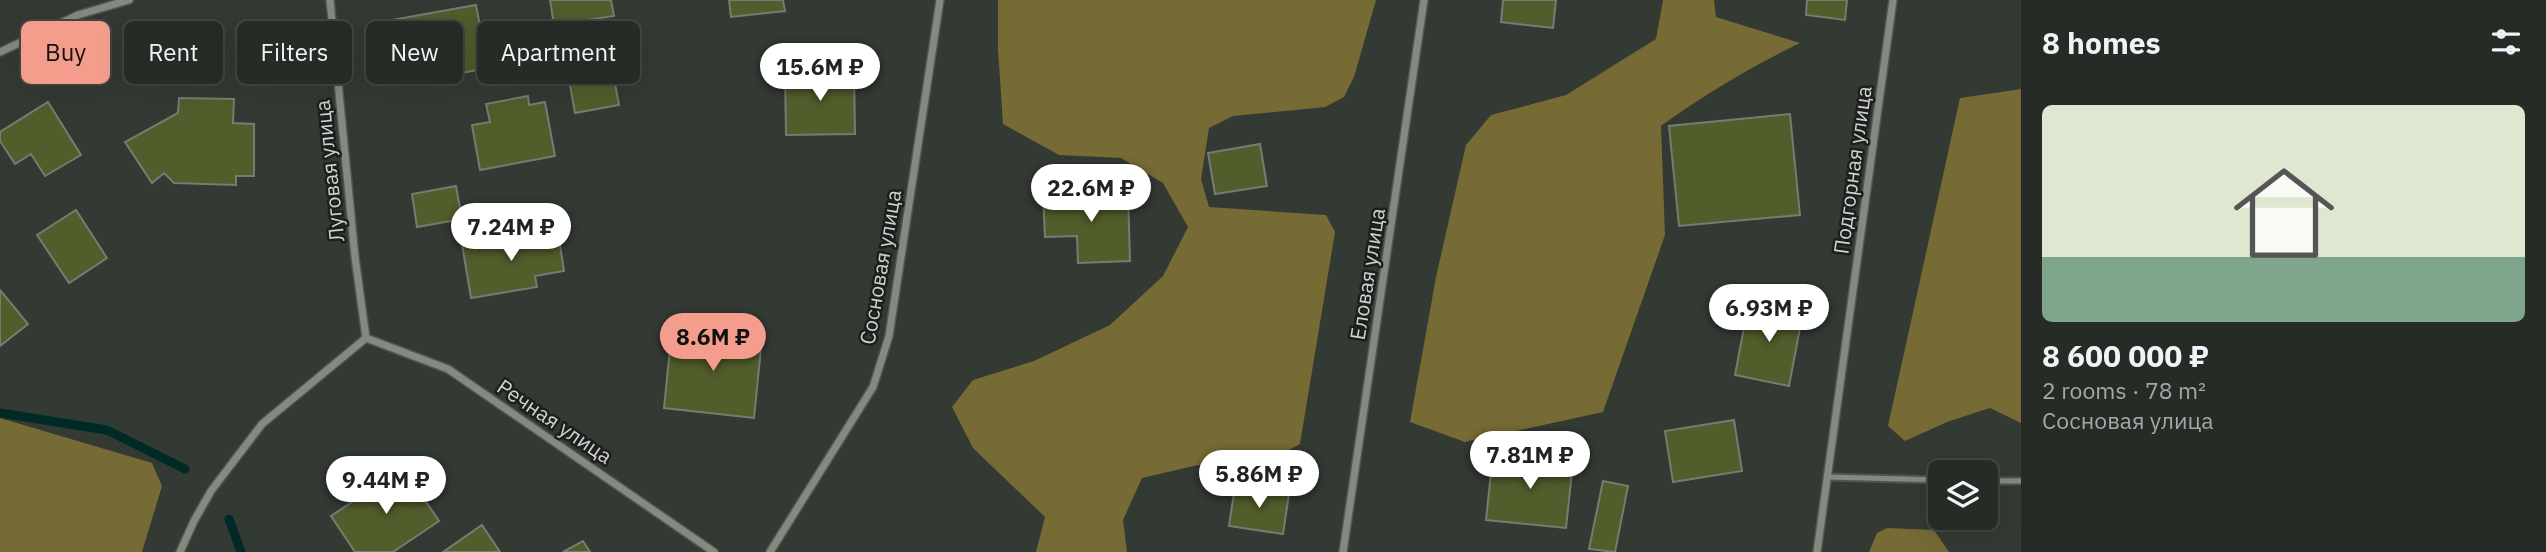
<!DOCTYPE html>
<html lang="en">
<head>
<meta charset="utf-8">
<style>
	body { margin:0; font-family:"IBM Plex Sans",sans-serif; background:#323732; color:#f1f3f6; height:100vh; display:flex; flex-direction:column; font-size:26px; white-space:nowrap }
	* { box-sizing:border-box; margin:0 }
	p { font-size:23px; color:#a4a7a7 }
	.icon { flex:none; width:38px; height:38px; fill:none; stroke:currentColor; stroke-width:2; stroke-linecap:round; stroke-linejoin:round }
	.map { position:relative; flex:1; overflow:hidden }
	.details { display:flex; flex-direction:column; background:#262b26; width:525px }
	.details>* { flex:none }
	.guide { position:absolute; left:21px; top:21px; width:665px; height:63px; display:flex; gap:14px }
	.tools { position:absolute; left:1928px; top:460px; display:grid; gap:14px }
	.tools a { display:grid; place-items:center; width:70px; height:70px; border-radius:10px; background:#262b26; box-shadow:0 7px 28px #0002,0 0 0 2px #424743; font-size:35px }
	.price { position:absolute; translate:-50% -60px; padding:0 16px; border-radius:24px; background:#fff; color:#222; font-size:23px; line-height:46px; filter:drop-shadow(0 2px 4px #0008) }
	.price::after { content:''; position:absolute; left:50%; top:42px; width:21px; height:16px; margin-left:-10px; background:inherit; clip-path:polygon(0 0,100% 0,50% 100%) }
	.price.selected { background:#f49d8d; color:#111 }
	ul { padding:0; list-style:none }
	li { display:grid; align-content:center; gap:14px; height:371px; padding:0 21px }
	li span { display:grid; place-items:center; height:217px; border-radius:10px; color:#555 }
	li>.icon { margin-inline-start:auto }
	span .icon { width:126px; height:126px; fill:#fffc; stroke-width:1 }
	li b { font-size:30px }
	h2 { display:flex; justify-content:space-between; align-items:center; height:84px; padding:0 21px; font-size:30px }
	.tag { padding:0 24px; border-radius:10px; background:#262b26; box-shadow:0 7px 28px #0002,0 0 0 2px #424743; font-size:24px; line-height:63px }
	.tag.selected { background:#f49d8d; color:#111 }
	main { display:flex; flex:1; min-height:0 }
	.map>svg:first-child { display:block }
	.forest { fill:#766b35 }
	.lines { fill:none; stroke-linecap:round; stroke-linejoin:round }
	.stream { stroke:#002a27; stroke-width:9 }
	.building { fill:#515d2b; stroke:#787b72; stroke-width:2 }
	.lane-casing { stroke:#515550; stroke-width:9 }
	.street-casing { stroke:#515550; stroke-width:10 }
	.lane { stroke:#838a82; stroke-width:5 }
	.street { stroke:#838a82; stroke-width:7 }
	.labels { text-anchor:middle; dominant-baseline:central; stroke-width:5; stroke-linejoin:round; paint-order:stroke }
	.street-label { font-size:21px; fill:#cfd2ce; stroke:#1c1f1c }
</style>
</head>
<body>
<main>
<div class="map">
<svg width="2021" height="552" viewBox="0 0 2021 552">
	<rect width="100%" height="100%" fill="#333933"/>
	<!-- forest -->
	<path class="forest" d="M998 0H1376L1354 77 1344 97 1325 107 1233 116 1209 128 1201 179 1209 207 1326 215 1335 232 1300 444 1263 465H1198L1142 478 1123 520 1127 552H1036L1045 517 973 448 952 407 973 380 1034 361 1110 325 1163 276 1188 227 1163 183 1121 158 1059 155 1003 124 998 50Z
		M1663 0H1714L1716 17 1800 43C1751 67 1705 94 1661 126L1665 235 1603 412 1465 442 1410 422 1436 277 1466 145 1491 115 1566 95 1656 39Z
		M2021 89V423L1990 408 1947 422 1905 441 1888 426 1960 98Z
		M0 418 152 463 162 486 142 552H0Z
		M1887 528 1934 530 1949 552H1869L1877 533Z"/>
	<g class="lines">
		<!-- stream -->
		<path class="stream" d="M0 413 107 430 185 469
			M229 519 241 552"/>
	</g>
	<!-- building -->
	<path class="building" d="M550 0H611L614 16 554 25Z
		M729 0H783L785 11 731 17Z
		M1503 0H1556L1553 28 1501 22Z
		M1807 0H1847L1845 20 1806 15Z
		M476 5 488 68 398 85 386 21Z
		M854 71 855 134 786 135 785 72Z
		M614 78 619 105 575 113 570 85Z
		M528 96 529 105 545 102 555 156 480 170 472 125 490 122 486 104Z
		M179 98 234 99 233 123 254 124V176H236V185L174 183 164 173 152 183 125 142 178 113Z
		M48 102 81 155 45 176 31 154 15 164 0 141V132Z
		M1790 114 1800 215 1679 226 1669 126Z
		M1260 144 1267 186 1215 194 1208 153Z
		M456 186 462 219 417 227 412 194Z
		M1128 192 1130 261 1078 263 1077 236 1045 237 1043 195Z
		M76 210 107 258 69 283 37 235Z
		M528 232 529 237 558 232 564 271 535 276 537 287 471 298 462 244Z
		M0 290 28 324 0 346Z
		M1749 301 1803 312 1789 386 1735 375Z
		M672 329 762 338 754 418 664 408Z
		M1734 420 1742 471 1673 482 1665 431Z
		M1493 454 1573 462 1566 528 1486 520Z
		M403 468 439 521 393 552H355L331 516Z
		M1603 481 1628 486 1615 552 1589 549Z
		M1235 486 1289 494 1283 534 1229 526Z
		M482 525 500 552H443Z
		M583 541 590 552H563Z"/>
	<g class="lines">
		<!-- lane casing -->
		<g class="lane-casing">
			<path id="lane" d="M1827 477 1941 480
				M1986 481H2021"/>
		</g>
		<!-- street casing -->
		<g class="street-casing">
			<path id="street" d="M330 0 355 257 366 338
				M0 52 78 15 129 0
				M366 338 448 369 714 552
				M180 552 194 521 211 491 262 424 366 338
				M770 552 873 387 889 336 940 0
				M1343 552 1424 0
				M1817 552 1893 0"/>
		</g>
		<!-- lane -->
		<use href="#lane" class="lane"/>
		<!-- street -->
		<use href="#street" class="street"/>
	</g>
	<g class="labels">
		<!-- street labels -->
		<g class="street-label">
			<text transform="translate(1852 170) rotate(-82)">Подгорная улица</text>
			<text transform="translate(329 171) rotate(-96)">Луговая улица</text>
			<text transform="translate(880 267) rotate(-80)">Сосновая улица</text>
			<text transform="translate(1367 274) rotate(-81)">Еловая улица</text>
			<text transform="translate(555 421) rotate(34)">Речная улица</text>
		</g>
	</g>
</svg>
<div class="tools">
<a><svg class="icon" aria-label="layers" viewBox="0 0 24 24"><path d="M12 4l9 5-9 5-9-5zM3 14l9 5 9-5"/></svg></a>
</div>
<b class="price" style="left:820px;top:103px">15.6M ₽</b>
<b class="price" style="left:1091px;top:224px">22.6M ₽</b>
<b class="price" style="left:511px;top:263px">7.24M ₽</b>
<b class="price" style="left:1769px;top:344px">6.93M ₽</b>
<b class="price selected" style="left:713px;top:373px">8.6M ₽</b>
<b class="price" style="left:1530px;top:491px">7.81M ₽</b>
<b class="price" style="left:1259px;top:510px">5.86M ₽</b>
<b class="price" style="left:386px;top:516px">9.44M ₽</b>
<div class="guide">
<a class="tag selected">Buy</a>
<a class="tag">Rent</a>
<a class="tag">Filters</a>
<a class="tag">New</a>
<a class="tag">Apartment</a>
</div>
</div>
<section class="details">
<h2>8 homes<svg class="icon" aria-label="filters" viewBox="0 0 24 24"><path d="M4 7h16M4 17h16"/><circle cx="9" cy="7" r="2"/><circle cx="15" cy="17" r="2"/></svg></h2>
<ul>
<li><span style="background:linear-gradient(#dfe7d0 70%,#7fa58c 0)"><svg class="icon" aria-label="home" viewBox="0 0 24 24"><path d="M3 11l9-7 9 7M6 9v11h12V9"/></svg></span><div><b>8 600 000 ₽</b><p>2 rooms · 78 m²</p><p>Сосновая улица</p></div></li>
</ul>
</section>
</main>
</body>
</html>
